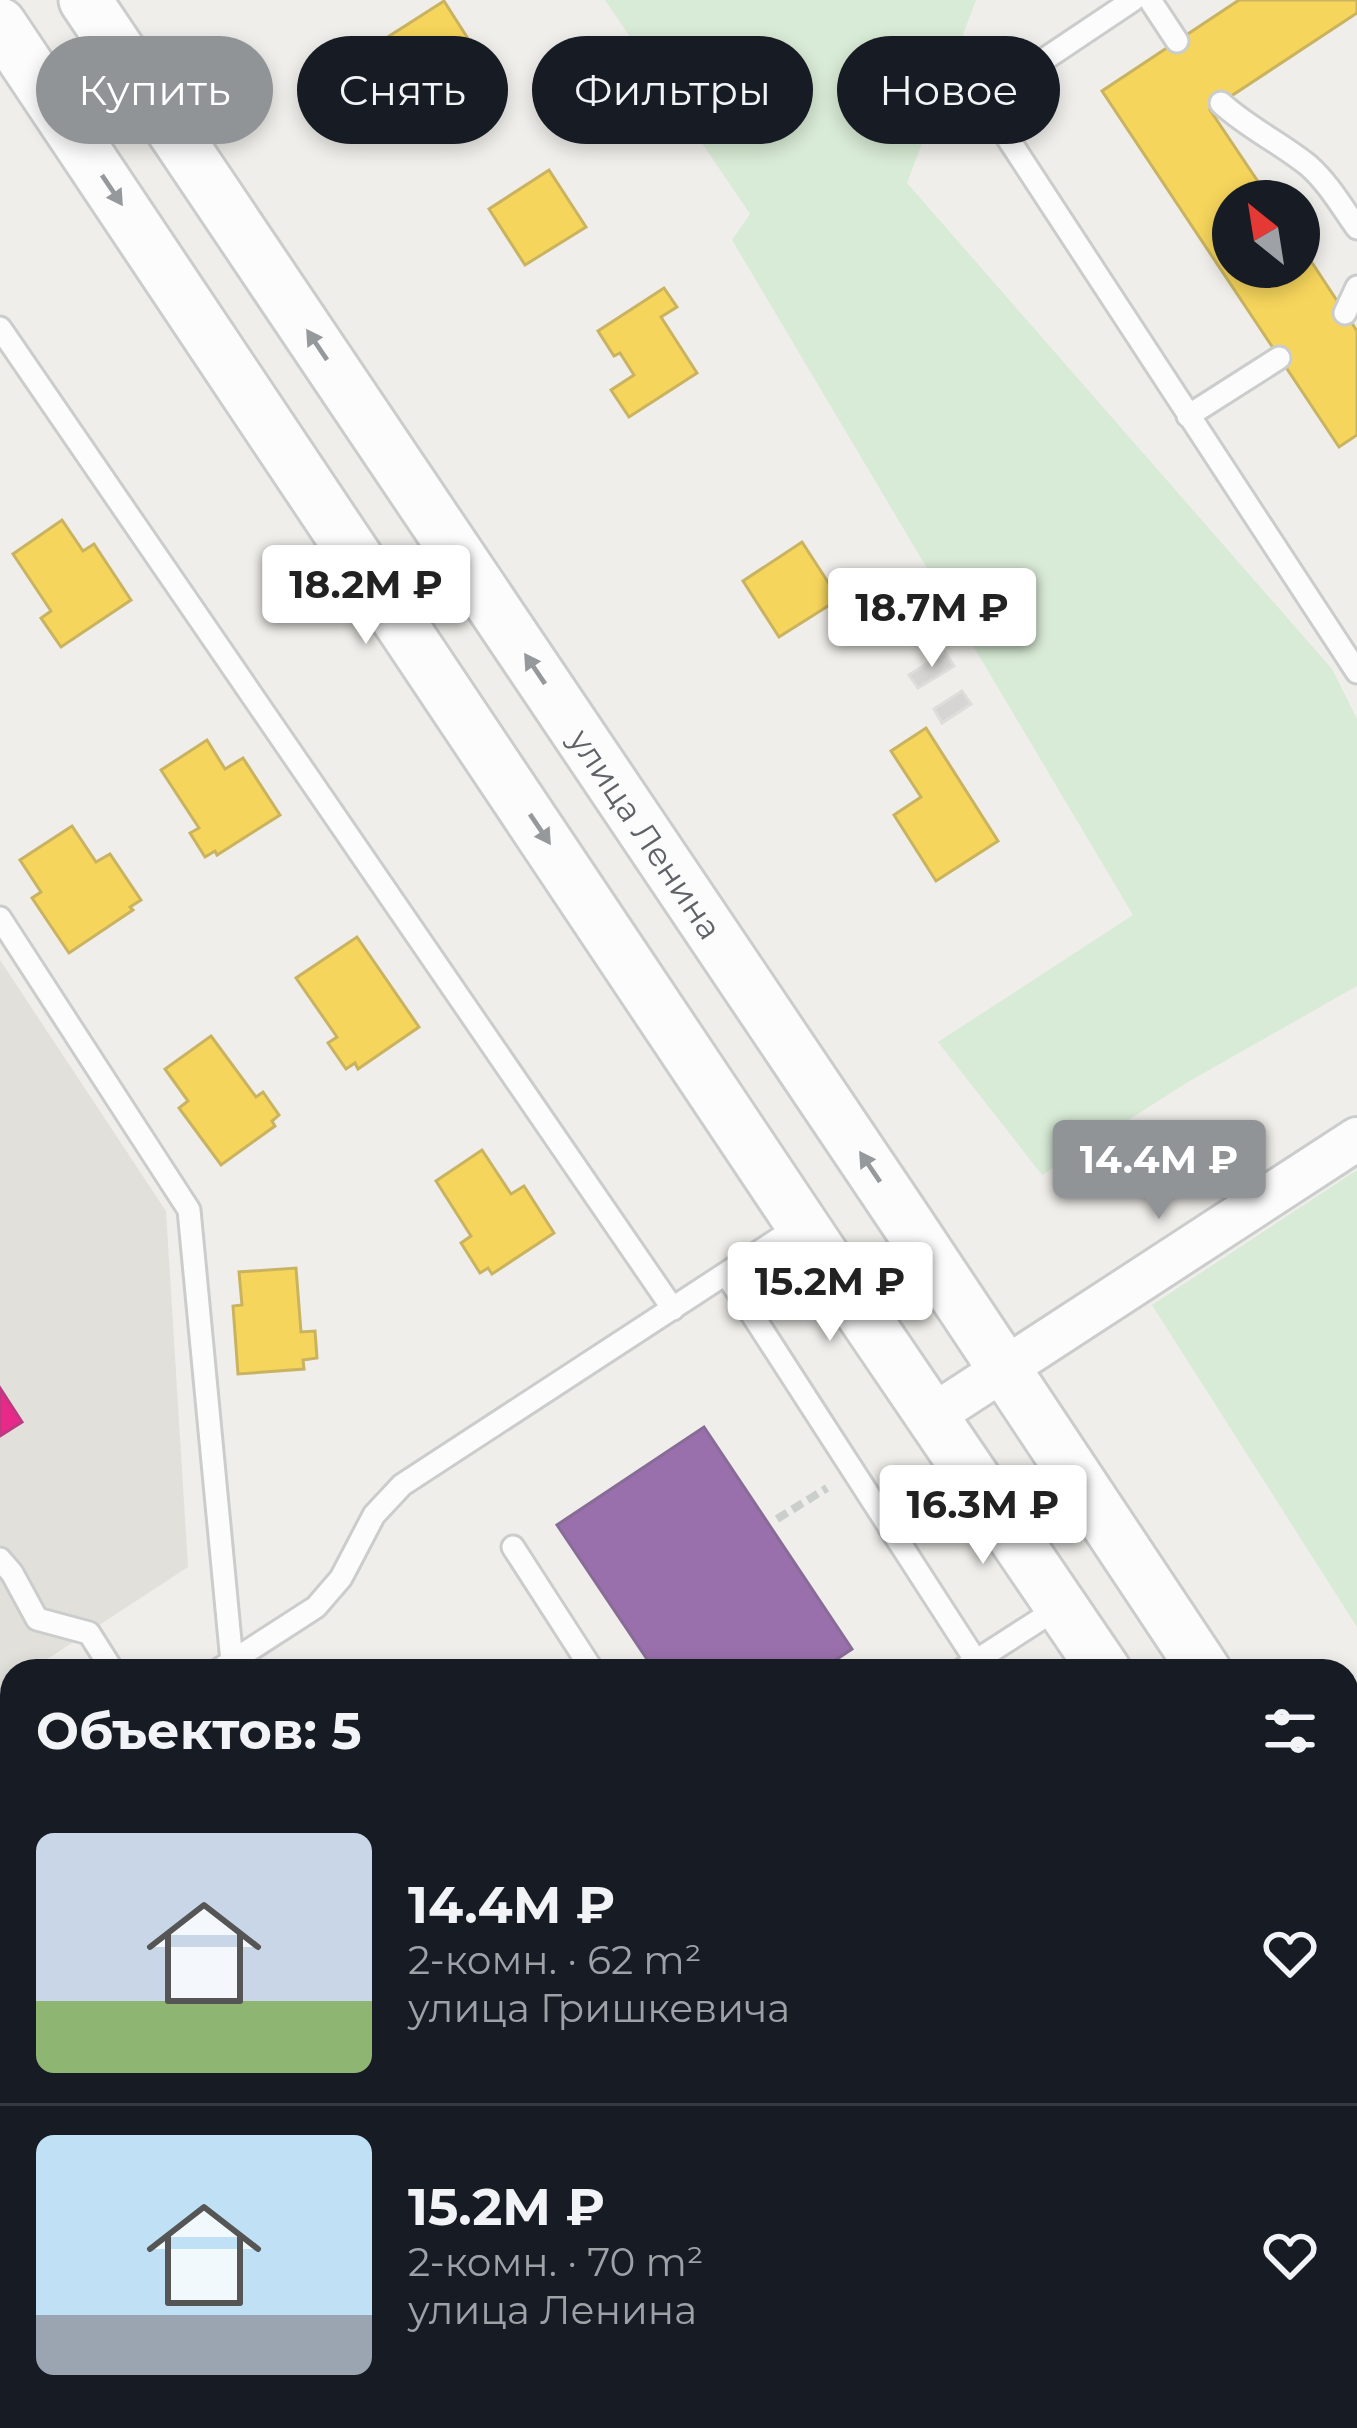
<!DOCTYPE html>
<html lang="ru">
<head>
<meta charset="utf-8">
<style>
	body { margin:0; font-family:Montserrat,sans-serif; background:#20242c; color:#f1f3f6; height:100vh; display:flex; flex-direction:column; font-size:45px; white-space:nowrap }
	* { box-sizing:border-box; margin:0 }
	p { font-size:39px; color:#9ea1a6 }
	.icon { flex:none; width:66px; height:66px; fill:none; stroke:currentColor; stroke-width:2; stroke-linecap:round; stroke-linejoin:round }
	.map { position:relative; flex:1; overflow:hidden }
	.sheet { position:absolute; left:0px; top:1659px; width:1359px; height:771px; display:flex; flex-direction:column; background:#171b24; border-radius:36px 36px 0 0; box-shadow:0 6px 18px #0003 }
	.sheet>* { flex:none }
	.banner { position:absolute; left:36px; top:36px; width:1287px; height:108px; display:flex; gap:24px }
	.needle { width:78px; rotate:330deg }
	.controls { position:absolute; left:1212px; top:180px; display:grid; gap:24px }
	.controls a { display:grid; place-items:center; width:108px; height:108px; border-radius:50%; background:#171b24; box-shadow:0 6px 18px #0003; font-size:60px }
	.price { position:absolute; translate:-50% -102px; padding:0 27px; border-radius:12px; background:#fff; color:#222; font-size:39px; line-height:78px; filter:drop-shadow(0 3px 6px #0008) }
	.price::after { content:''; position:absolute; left:50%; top:72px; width:36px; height:27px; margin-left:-18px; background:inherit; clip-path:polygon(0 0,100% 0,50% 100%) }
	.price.current { background:#919496; color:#fff }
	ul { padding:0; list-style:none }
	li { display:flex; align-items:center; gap:36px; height:300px; padding:0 36px }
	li+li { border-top:3px solid #363941 }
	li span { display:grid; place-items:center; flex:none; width:336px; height:240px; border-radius:18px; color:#555 }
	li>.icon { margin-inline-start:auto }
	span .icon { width:144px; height:144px; fill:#fffc; stroke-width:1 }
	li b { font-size:51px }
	h2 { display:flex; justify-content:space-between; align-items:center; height:144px; padding:0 36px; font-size:51px }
	.pill { padding:0 42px; border-radius:54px; background:#171b24; box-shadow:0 6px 18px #0003; font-size:42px; line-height:108px }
	.pill.current { background:#919496; color:#fff }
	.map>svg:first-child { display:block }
	.education { fill:#e2e0da }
	.green { fill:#d8ebd6 }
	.homes { fill:#f6d55c; stroke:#c9b360; stroke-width:3 }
	.offices { fill:#9970ab; stroke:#886c97; stroke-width:3 }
	.health { fill:#e7298a; stroke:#be3a80; stroke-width:3 }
	.building { fill:#d6d5d3; stroke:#deddd9; stroke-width:3 }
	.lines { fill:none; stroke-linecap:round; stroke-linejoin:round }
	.service-casing { stroke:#cbcccc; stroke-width:27 }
	.minor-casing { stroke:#cbcccc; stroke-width:48 }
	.tertiary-casing { stroke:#cbcccc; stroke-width:57 }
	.path { stroke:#cacfcc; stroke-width:8; stroke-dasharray:12 6; stroke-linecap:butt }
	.service { stroke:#fdfcfc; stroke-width:21 }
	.minor { stroke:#fdfcfc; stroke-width:42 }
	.tertiary { stroke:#fdfcfc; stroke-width:51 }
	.oneway { fill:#96999c }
	.labels { text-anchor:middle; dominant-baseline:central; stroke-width:12; stroke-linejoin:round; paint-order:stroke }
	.street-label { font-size:33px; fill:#5f6368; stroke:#fff }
</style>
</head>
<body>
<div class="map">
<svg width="1357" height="2428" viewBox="0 0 1357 2428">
	<rect width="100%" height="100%" fill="#efeeea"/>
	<!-- education -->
	<path class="education" d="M0 960 166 1211 188 1567 29 1671H12V1682L0 1690Z
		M0 2016 12 2034V2230L0 2254Z
		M12 2310V2418H766L750 2428H0V2332Z"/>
	<!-- green -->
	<path class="green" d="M605 0H976L907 183 1332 669 1357 719V986L1188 1082 1042 1175 938 1042 1133 915 732 240 750 214Z
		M1357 1170V1627L1152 1305Z"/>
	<!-- homes -->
	<path class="homes" d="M1239 0H1357V13L1210 110 1271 201H1233V267H1299V243L1357 331V435L1339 447 1102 91Z
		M444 1 481 59 418 100 380 42Z
		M549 170 586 227 525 265 489 209Z
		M664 288 677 307 661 317 697 373 629 417 611 390 634 375 620 353 614 356 598 331Z
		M62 520 83 551 94 544 131 600 61 647 41 618 51 611 13 554Z
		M802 542 839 599 779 637 743 581Z
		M926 728 998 841 936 881 894 815 921 797 891 751Z
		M207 740 225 769 243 758 280 815 217 855 215 851 205 857 190 833 199 828 161 770Z
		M72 826 96 862 110 854 141 900 130 907 133 910 69 953 32 898 41 892 20 860Z
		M357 937 419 1027 358 1069 355 1063 346 1069 328 1043 337 1037 296 978Z
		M211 1036 256 1097 263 1092 279 1115 272 1121 275 1126 221 1165 179 1108 188 1101 165 1069Z
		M482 1150 511 1194 524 1186 554 1233 492 1274 488 1268 480 1273 461 1243 471 1236 436 1181Z
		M296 1268 301 1332 315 1331 317 1358 303 1360 304 1369 238 1374 233 1306 242 1305 239 1272Z
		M1347 2355 1357 2370V2418L1341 2428H1197L1213 2418H1347Z
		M227 2418H428L434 2428H233Z"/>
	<!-- offices -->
	<path class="offices" d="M704 1427 852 1649 819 1671H655L557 1525Z"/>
	<!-- health -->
	<path class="health" d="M0 1388 22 1422 0 1436Z"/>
	<!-- building -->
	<path class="building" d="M945 652 954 666 918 688 909 675Z
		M962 691 971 704 942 723 934 709Z"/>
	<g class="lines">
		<!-- service casing -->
		<g class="service-casing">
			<path id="service" d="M1133 0 1018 77 1002 104 1007 137 1357 672
				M1150 0 1177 41
				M1221 103C1248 128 1281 143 1309 166 1329 184 1342 207 1357 228
				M1345 313 1357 287
				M0 328 673 1309
				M1188 416 1279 358
				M0 918 189 1210 232 1662
				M726 1274 976 1661
				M513 1547 593 1671
				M0 1559 12 1573 37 1619 89 1633 113 1671
				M217 1671 316 1607 341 1578 374 1515 402 1485 800 1225
				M960 1671 1061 1606
				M0 1815 12 1807
				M0 1897 12 1915
				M0 2316 12 2293
				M1194 2418 1199 2427
				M1082 2428 1098 2418"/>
		</g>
		<!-- minor casing -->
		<g class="minor-casing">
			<path id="minor" d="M932 1416 1357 1139"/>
		</g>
		<!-- tertiary casing -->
		<g class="tertiary-casing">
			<g id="tertiary">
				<path id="s1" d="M85 0 904 1218 1205 1671"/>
				<path d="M0 24 831 1268 1105 1671"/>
				<path d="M1347 1883 1357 1898"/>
				<path d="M1347 2037 1357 2052"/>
			</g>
		</g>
		<!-- path -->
		<path class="path" d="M777 1519 827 1488
			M204 2428 218 2419"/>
		<!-- service -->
		<use href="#service" class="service"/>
		<!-- minor -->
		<use href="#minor" class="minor"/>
		<!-- tertiary -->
		<use href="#tertiary" class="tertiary"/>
	</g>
	<!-- one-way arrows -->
	<defs><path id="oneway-solid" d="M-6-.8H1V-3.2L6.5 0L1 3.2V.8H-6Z" transform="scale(3)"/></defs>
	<g class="oneway">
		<use href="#oneway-solid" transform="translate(112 190) rotate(56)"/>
		<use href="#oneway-solid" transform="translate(317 345) rotate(-124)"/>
		<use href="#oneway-solid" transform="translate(535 669) rotate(-124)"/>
		<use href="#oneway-solid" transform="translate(540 829) rotate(56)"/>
		<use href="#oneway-solid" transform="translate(870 1167) rotate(-124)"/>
	</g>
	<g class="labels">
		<!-- street labels -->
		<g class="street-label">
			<text stroke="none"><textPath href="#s1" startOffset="1005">улица Ленина</textPath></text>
		</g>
	</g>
</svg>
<div class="controls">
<a><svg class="needle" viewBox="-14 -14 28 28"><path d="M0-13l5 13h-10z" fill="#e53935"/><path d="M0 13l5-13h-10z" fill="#9ea1a6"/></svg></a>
</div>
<b class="price" style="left:366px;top:647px">18.2M ₽</b>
<b class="price" style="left:932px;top:670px">18.7M ₽</b>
<b class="price current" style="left:1159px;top:1222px">14.4M ₽</b>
<b class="price" style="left:830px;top:1344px">15.2M ₽</b>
<b class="price" style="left:983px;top:1567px">16.3M ₽</b>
<div class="banner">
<a class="pill current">Купить</a>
<a class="pill">Снять</a>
<a class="pill">Фильтры</a>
<a class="pill">Новое</a>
</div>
<section class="sheet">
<h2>Объектов: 5<svg class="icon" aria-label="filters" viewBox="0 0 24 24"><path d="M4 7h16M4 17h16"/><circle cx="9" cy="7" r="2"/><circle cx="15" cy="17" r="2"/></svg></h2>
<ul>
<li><span style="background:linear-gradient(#c9d6e8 70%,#8fb573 0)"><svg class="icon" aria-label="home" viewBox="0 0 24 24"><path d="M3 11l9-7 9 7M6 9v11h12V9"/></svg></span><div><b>14.4M ₽</b><p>2-комн. · 62 m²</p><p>улица Гришкевича</p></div><svg class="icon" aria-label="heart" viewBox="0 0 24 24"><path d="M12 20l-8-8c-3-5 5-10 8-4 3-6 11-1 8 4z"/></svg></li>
<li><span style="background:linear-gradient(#bfe0f5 75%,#9aa5b1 0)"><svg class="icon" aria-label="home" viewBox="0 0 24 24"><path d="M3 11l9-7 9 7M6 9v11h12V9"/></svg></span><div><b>15.2M ₽</b><p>2-комн. · 70 m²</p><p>улица Ленина</p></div><svg class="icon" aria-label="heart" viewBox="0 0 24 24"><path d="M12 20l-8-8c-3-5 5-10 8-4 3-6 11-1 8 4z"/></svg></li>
</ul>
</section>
</div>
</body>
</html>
